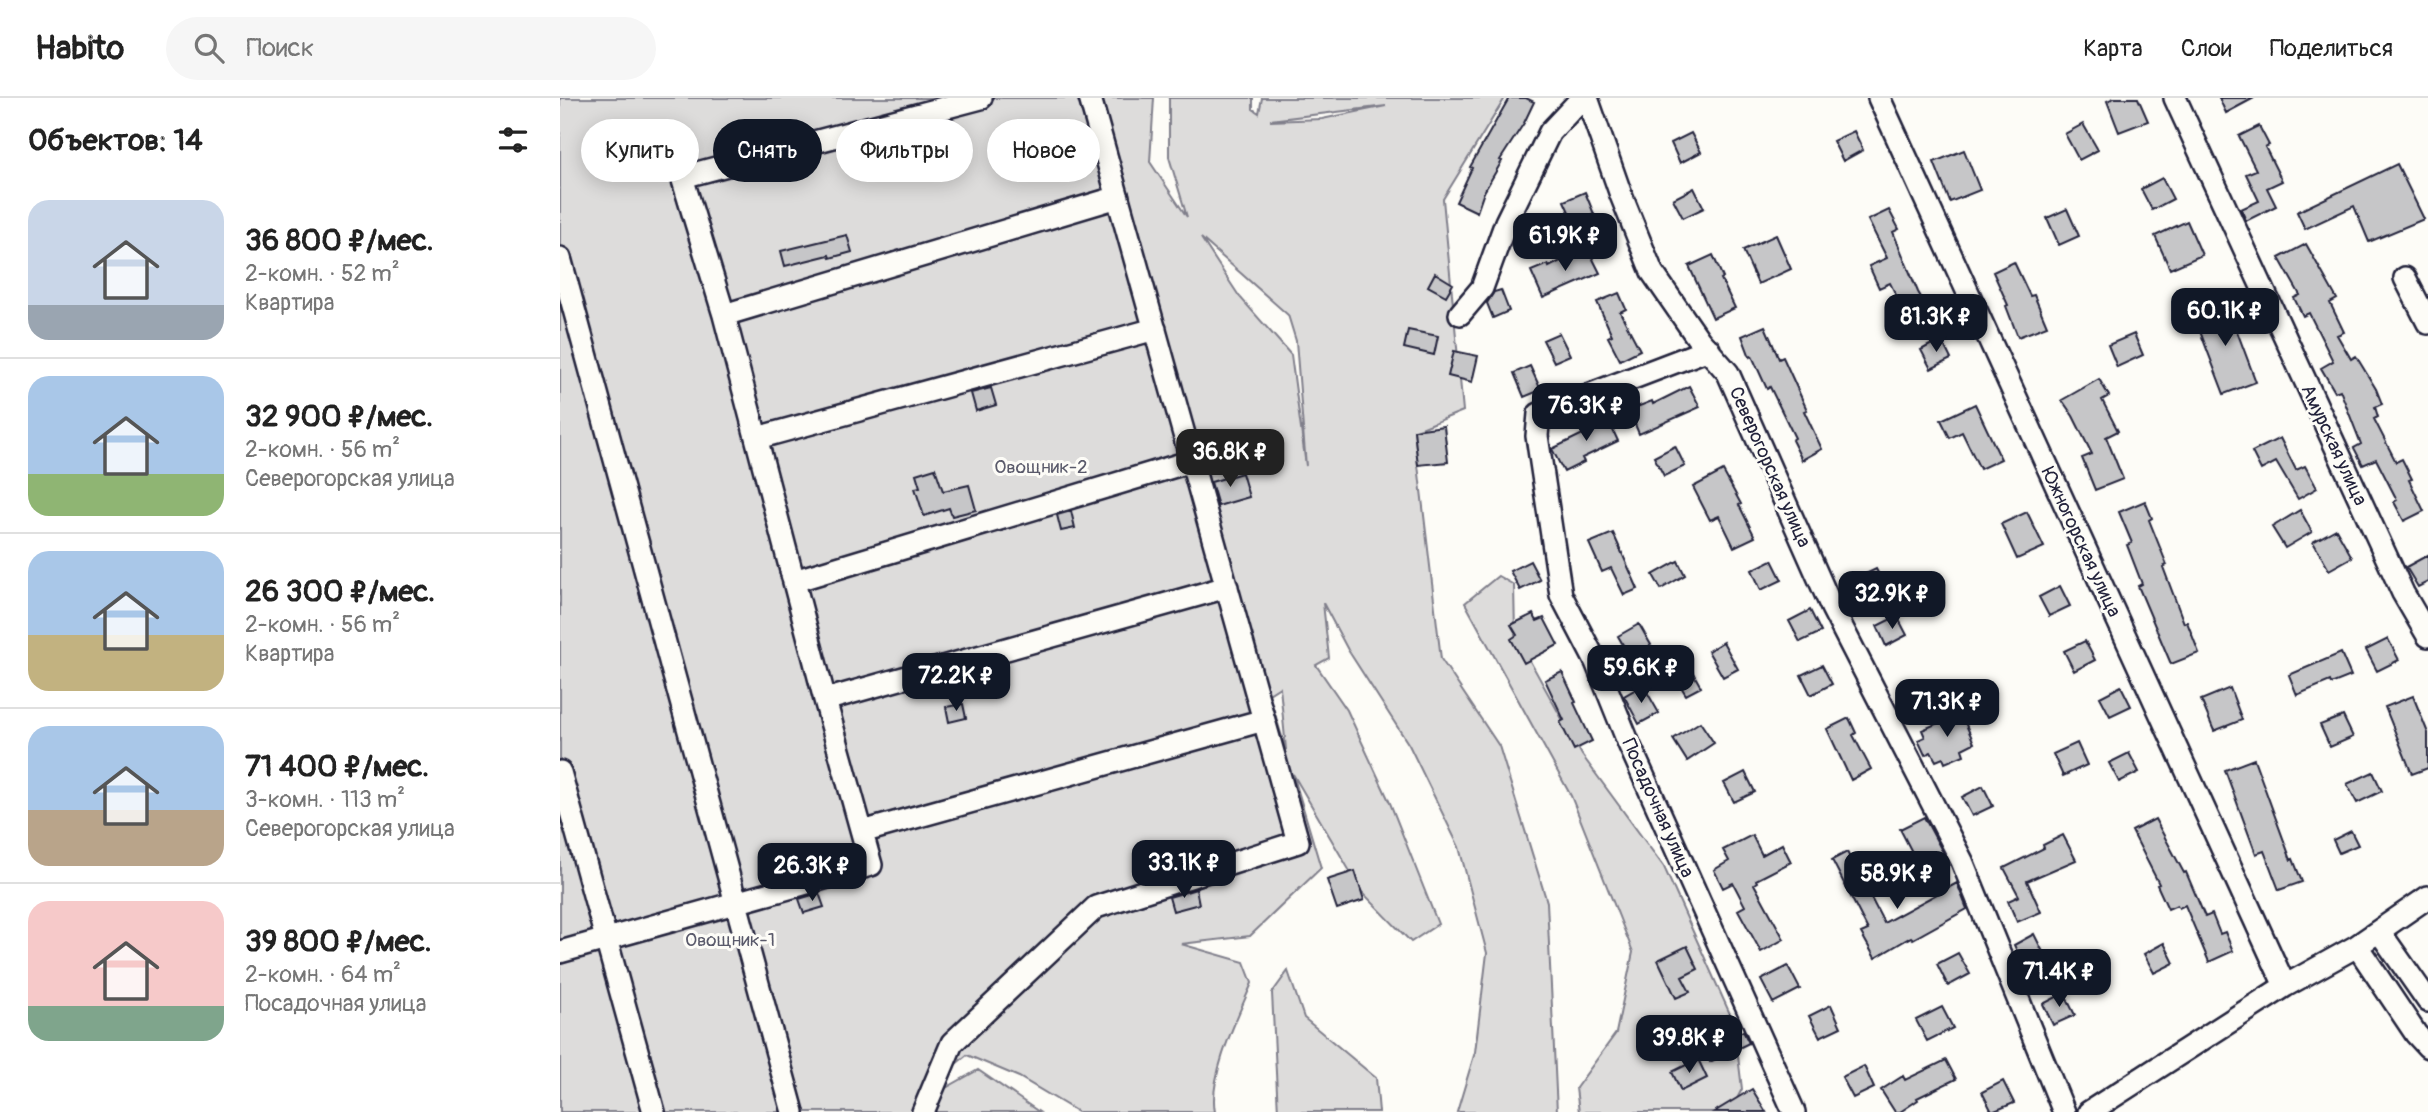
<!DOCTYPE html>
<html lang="ru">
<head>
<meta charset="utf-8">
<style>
	body { margin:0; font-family:Pangolin,sans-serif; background:#f6f6f6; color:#222; height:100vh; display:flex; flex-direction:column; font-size:26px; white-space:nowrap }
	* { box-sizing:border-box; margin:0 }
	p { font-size:23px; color:#767676 }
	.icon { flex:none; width:38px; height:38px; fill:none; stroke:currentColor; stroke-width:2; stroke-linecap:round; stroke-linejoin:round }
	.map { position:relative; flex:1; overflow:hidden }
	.panel { display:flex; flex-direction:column; background:#fff; width:560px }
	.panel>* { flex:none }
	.top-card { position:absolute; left:21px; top:21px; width:665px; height:63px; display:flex; gap:14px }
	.price { position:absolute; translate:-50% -60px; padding:0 16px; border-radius:14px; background:#111827; color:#fff; font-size:23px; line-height:46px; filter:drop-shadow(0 2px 4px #0008) }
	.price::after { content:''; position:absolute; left:50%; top:42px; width:21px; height:16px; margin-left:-10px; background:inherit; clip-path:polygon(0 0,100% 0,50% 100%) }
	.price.active { background:#222; color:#fff }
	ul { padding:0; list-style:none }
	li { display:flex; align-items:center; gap:21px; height:175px; padding:0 28px }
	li+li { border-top:2px solid #e0e0e0 }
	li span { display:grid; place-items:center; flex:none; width:196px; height:140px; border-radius:21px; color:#555 }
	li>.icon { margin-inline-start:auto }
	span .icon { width:84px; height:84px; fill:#fffc; stroke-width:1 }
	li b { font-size:30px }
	h2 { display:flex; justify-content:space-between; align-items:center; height:84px; padding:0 28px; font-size:30px }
	.pill { padding:0 24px; border-radius:32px; background:#fff; box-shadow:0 4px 18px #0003; font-size:24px; line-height:63px }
	.pill.active { background:#111827; color:#fff }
	header { display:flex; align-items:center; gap:42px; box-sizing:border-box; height:98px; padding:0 35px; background:#fff; border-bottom:2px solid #e0e0e0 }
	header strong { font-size:33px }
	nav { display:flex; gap:38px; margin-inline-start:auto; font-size:24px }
	.search { width:490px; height:63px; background:#f6f6f6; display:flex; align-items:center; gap:18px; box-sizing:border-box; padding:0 24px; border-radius:38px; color:#767676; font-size:26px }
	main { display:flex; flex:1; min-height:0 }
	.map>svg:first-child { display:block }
	.green { fill:#dddcdb; stroke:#807f8b; stroke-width:2; fill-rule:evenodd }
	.building { fill:#c6c6c8; stroke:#22223b; stroke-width:2 }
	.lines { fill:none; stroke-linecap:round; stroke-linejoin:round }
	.minor-casing { stroke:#22223b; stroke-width:26 }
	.minor { stroke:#fdfcf7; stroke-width:21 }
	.labels { text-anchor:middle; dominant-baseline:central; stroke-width:6; stroke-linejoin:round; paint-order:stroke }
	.street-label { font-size:19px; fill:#22223b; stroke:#fdfcf7 }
	.park-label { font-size:19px; fill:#5a5a6b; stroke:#fdfcf7 }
</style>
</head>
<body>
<header>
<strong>Habito</strong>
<div class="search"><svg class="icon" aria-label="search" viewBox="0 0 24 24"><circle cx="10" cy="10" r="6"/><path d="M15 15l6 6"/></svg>Поиск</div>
<nav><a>Карта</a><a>Слои</a><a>Поделиться</a></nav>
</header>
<main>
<section class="panel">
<h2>Объектов: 14<svg class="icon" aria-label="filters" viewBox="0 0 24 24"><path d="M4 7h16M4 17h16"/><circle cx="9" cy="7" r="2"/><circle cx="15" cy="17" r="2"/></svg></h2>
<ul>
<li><span style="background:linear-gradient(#c9d6e8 75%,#9aa5b1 0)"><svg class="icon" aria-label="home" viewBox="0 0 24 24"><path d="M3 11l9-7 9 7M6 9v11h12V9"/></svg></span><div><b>36 800 ₽/мес.</b><p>2-комн. · 52 m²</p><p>Квартира</p></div></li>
<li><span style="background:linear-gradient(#a9c7e8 70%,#8fb573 0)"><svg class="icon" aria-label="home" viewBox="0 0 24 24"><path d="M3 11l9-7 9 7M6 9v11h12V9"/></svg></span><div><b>32 900 ₽/мес.</b><p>2-комн. · 56 m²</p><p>Северогорская улица</p></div></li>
<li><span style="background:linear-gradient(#a9c7e8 60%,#c2b280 0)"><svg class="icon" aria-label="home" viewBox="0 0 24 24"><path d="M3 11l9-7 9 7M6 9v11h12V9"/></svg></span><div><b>26 300 ₽/мес.</b><p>2-комн. · 56 m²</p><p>Квартира</p></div></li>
<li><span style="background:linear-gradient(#a9c7e8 60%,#b9a48a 0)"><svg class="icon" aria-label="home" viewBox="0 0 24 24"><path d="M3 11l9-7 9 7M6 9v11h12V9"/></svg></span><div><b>71 400 ₽/мес.</b><p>3-комн. · 113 m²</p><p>Северогорская улица</p></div></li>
<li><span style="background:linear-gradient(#f6c9c9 75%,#7fa58c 0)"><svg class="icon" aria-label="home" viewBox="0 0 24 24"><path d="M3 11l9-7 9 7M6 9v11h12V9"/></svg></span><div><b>39 800 ₽/мес.</b><p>2-комн. · 64 m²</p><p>Посадочная улица</p></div></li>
</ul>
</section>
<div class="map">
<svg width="1868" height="1014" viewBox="0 0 1868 1014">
	<rect width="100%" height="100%" fill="#fdfcf7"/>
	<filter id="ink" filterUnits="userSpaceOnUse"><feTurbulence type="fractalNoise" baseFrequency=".0143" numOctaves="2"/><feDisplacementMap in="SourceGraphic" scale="14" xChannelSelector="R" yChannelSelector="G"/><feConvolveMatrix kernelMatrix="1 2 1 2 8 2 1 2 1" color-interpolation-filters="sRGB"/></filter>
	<g filter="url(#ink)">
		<!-- green -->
		<path class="green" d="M0 0H594L590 64 627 119 609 59V0H693V11L699 15 702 0H945L883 101 903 313 854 333 881 561 939 648 987 804 997 1014H897L915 954 927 855 899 749 849 647 788 552 763 505 769 560 756 567 787 612 830 705 878 826 851 844 802 794 733 676 761 770 690 838 621 846 684 864 692 885C678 918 648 978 655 1014H518L459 979 407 957 385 975 384 991 418 972 479 1014H0ZM826 8 762 21 711 23V22ZM641 140 728 217 736 243 746 368 731 257 679 198ZM720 589 726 651V652L709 596Z
			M938 478 954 487 955 536 1022 657 1104 769 1174 925 1182 991 1170 1014H1019L1016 990 1056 935 1073 854 1011 698 905 505Z
			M728 873 744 920 816 980 819 1014H718L712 895Z"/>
		<!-- building -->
		<path class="building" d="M949 0H966L974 4 964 25 940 62 942 63 924 94 917 114 896 104 912 70 910 69Z
			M1554 0H1578L1588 23 1559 34 1547 3Z
			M1659 0H1694L1666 15Z
			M1523 26 1538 52 1519 62 1505 36Z
			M1699 28 1709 47 1705 49 1722 83 1707 90 1716 108 1686 123 1681 111 1699 103 1686 76 1696 72 1679 38Z
			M1294 33 1303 52 1283 63 1273 43Z
			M1131 35 1141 54 1120 65 1111 45Z
			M1404 52 1420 92 1390 104 1374 64Z
			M1837 66 1864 121 1809 144 1794 108 1745 131 1737 114Z
			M1602 80 1613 101 1592 112 1581 91Z
			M1134 90 1144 110 1123 120 1113 101Z
			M1025 94 1034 116 1014 125 1004 103Z
			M1507 111 1519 138 1499 147 1487 120Z
			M1329 112 1339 131 1333 134 1358 194 1369 213 1349 223 1330 185 1319 190 1309 168 1327 160 1308 122Z
			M1627 123 1642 157 1610 171 1595 138Z
			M287 137 292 154 270 160 269 157 225 168 221 153Z
			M1216 137 1231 171 1198 186 1183 152Z
			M1746 146 1777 201 1770 205 1784 234 1777 237 1791 261 1796 258 1816 291 1822 306 1815 309 1818 319 1814 321 1836 364 1842 361 1852 381 1849 382 1864 413 1844 423 1834 404 1837 402 1816 361 1803 367 1794 350 1801 346 1780 292 1775 294 1761 270 1773 263 1749 215 1743 218 1734 200 1740 197 1719 160Z
			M1027 149 1040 175 983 200 971 173 988 166 989 169Z
			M1153 157 1163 180 1161 181 1175 210 1153 220 1129 168Z
			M1454 164 1470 198 1474 197 1487 228 1458 239 1446 208 1448 207 1433 174Z
			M875 175 893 186 886 198 868 188Z
			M941 192 949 213 933 220 927 205 934 194Z
			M1059 195 1066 211 1060 214 1080 252 1060 262 1048 239 1052 237 1037 204Z
			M1666 204 1696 284 1664 296 1633 215Z
			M1205 228 1219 261 1223 259 1232 279 1247 312 1244 313 1262 351 1242 362 1232 342 1235 340 1210 289 1207 291 1192 258 1190 259 1182 238Z
			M848 232 878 238 874 257 844 250Z
			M999 235 1010 257 994 264 983 242Z
			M1574 236 1583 257 1557 269 1548 247Z
			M1381 241 1391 261 1371 271 1361 252Z
			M894 253 918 258 912 284 888 278Z
			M970 268 981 292 964 299 954 275Z
			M1539 281 1549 298 1542 302 1558 333 1546 339 1563 381 1535 392 1522 360 1532 356 1513 318 1502 302Z
			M1129 288 1140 309 1079 336 1069 312 1092 303 1093 306Z
			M431 290 436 307 416 313 411 295Z
			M1415 306 1441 361 1420 371 1402 334 1390 340 1381 322Z
			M1044 313 1058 343 1022 360 1024 364 1004 374 992 351 1031 332 1026 321Z
			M884 328 888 364 858 367 854 332Z
			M1720 340 1736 372 1745 368 1757 390 1738 401 1716 364 1701 372 1692 354Z
			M1115 348 1125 368 1104 378 1094 359Z
			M650 353 656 372 648 374 643 355Z
			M375 370 383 393 409 387 416 412 392 418 389 410 364 418 355 390 360 389 356 376Z
			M1163 373 1181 406 1179 407 1195 439 1174 449 1159 418 1150 422 1133 389Z
			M682 375 689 399 658 408 651 384Z
			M1585 403 1592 420 1589 422 1607 467 1603 469 1624 525 1627 524 1639 555 1611 566 1578 488 1582 486 1567 447 1572 445 1559 414Z
			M1740 412 1752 434 1725 450 1712 429Z
			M511 413 515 430 501 433 497 417Z
			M1467 414 1484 449 1457 461 1441 426Z
			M1776 431 1792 459 1769 472 1753 444Z
			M1053 435 1078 491 1064 497 1051 470 1042 474 1029 445Z
			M1868 457V484L1858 489 1846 469Z
			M1212 462 1222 482 1201 492 1192 472Z
			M970 463 980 482 960 492 950 473Z
			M1118 463 1125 477 1101 491 1093 477Z
			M1316 471 1326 490 1305 500 1295 481Z
			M1500 488 1510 508 1489 518 1479 499Z
			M1250 512 1261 534 1240 544 1229 523Z
			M973 516 977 523 984 520 998 547 964 565 951 541 957 537 951 527Z
			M1337 518 1347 537 1326 548 1317 528Z
			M1079 526 1091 547 1070 559 1058 538Z
			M1828 541 1839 562 1817 573 1806 552Z
			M1525 543 1535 562 1514 573 1504 553Z
			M1163 544 1178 571 1163 579 1148 553Z
			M1781 555 1791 578 1771 586 1770 583 1737 597 1729 577Z
			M1127 564 1141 589 1126 597 1111 572Z
			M1262 567 1272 586 1251 597 1241 577Z
			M1002 574 1016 604 1014 605 1032 643 1014 652 1000 624 1004 622 985 582Z
			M1083 587 1099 615 1079 626 1064 598Z
			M1561 588 1571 608 1550 618 1540 599Z
			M1670 590 1682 622 1654 633 1641 602Z
			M1853 598 1868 635V670L1852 676 1825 609Z
			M403 606 406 620 389 624 386 609Z
			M1401 615 1414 645 1402 651 1404 657 1385 665 1383 660 1376 663 1371 654 1365 657 1358 642 1365 639 1362 632Z
			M1783 618 1793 639 1770 649 1760 627Z
			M1289 620 1296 635 1293 637 1311 671 1291 682 1267 631Z
			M1140 624 1154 645 1127 663 1113 641Z
			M1517 645 1527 667 1503 678 1493 656Z
			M1569 655 1579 674 1559 684 1549 665Z
			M1694 661 1731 762 1733 761 1742 784 1719 792 1704 753 1696 756 1665 672Z
			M1185 674 1195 694 1174 704 1164 685Z
			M1813 674 1822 693 1797 705 1787 686Z
			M1423 688 1433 708 1412 718 1402 699Z
			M1364 719 1387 762 1362 775H1357L1349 758 1353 756 1340 731Z
			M1595 721 1624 775 1626 774 1645 819 1652 816 1660 836 1665 834 1673 853 1649 864 1625 807 1619 810 1617 807 1608 811 1597 787 1599 786 1572 733Z
			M1791 733 1798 747 1779 755 1773 742Z
			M1192 737 1202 757 1222 746 1231 764 1196 782 1197 784 1194 786 1224 841 1201 854 1178 812 1185 808 1173 785 1163 790 1154 772 1169 763 1163 752Z
			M1503 737 1516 762 1467 783 1481 814 1457 824 1448 803 1459 798 1444 770 1484 750 1483 747Z
			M1287 754 1324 825 1397 785 1407 811 1353 841 1351 839 1315 860 1301 835 1308 832 1272 762Z
			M795 773 804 802 777 811 767 782Z
			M636 791 639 806 613 813 609 799Z
			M259 795 264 809 244 815 239 801Z
			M1474 836 1484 856 1463 866 1454 847Z
			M1604 845 1614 865 1594 875 1584 856Z
			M1127 848 1138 871 1122 879 1130 894 1116 900 1098 862Z
			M1398 855 1410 876 1388 888 1377 866Z
			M1228 868 1240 891 1213 905 1201 882Z
			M1504 895 1515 917 1493 927 1483 906Z
			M1271 907 1281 929 1260 939 1249 918Z
			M1382 909 1393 930 1367 943 1356 922Z
			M1170 916 1179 935 1183 933 1189 945 1150 964 1135 933Z
			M1138 961 1147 980 1121 993 1112 974Z
			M1386 962 1396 981 1357 1000 1358 1002 1340 1014H1335L1321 992 1343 978 1345 982Z
			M1304 968 1314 990 1293 1000 1282 979Z
			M1443 983 1454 1005 1432 1014 1422 994Z
			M1192 991 1206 1014H1154Z"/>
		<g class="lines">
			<!-- minor casing -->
			<g class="minor-casing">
				<path id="minor" d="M1027 0 1061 97 1092 174 1139 242 1168 275 1272 510 1402 763 1504 1014
					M1319 0 1725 888
					M1615 0 1843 495 1868 538
					M0 160 233 1014
					M1845 180 1868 225
					M900 216 922 190 946 124 990 34 1022 0
					M164 217 558 99
					M1149 251 979 316 977 338 1001 497 1036 564 1069 646 1234 1014
					M197 340 595 231
					M234 483 632 363
					M265 602 667 489
					M0 674 94 1014
					M302 734 704 622
					M1819 833 1868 903
					M1797 848 1856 936 1868 949
					M0 854 311 767 265 602 164 217 122 79 421 0
					M363 1014 392 945 536 809 738 744 530 0
					M1529 1014 1725 888 1797 848 1868 799"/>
			</g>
			<!-- minor -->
			<use href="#minor" class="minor"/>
		</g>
	</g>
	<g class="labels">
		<!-- street labels -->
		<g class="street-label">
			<text transform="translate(1774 347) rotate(65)">Амурская улица</text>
			<text transform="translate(1210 369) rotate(66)">Северогорская улица</text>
			<text transform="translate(1521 444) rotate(65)">Южногорская улица</text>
			<text transform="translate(1098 710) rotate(66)">Посадочная улица</text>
		</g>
		<!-- park labels -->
		<g class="park-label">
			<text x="481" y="369">Овощник-2</text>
			<text x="170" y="842">Овощник-1</text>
		</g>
	</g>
</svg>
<b class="price" style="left:1005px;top:175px">61.9K ₽</b>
<b class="price" style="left:1665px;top:250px">60.1K ₽</b>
<b class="price" style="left:1376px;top:256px">81.3K ₽</b>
<b class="price" style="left:1026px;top:345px">76.3K ₽</b>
<b class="price active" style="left:670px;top:391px">36.8K ₽</b>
<b class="price" style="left:1332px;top:533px">32.9K ₽</b>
<b class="price" style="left:1081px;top:607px">59.6K ₽</b>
<b class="price" style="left:396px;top:615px">72.2K ₽</b>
<b class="price" style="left:1387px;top:641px">71.3K ₽</b>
<b class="price" style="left:624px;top:802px">33.1K ₽</b>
<b class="price" style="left:252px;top:805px">26.3K ₽</b>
<b class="price" style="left:1337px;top:813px">58.9K ₽</b>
<b class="price" style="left:1499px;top:911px">71.4K ₽</b>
<b class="price" style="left:1129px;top:977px">39.8K ₽</b>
<div class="top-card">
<a class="pill">Купить</a>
<a class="pill active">Снять</a>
<a class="pill">Фильтры</a>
<a class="pill">Новое</a>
</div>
</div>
</main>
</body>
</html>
